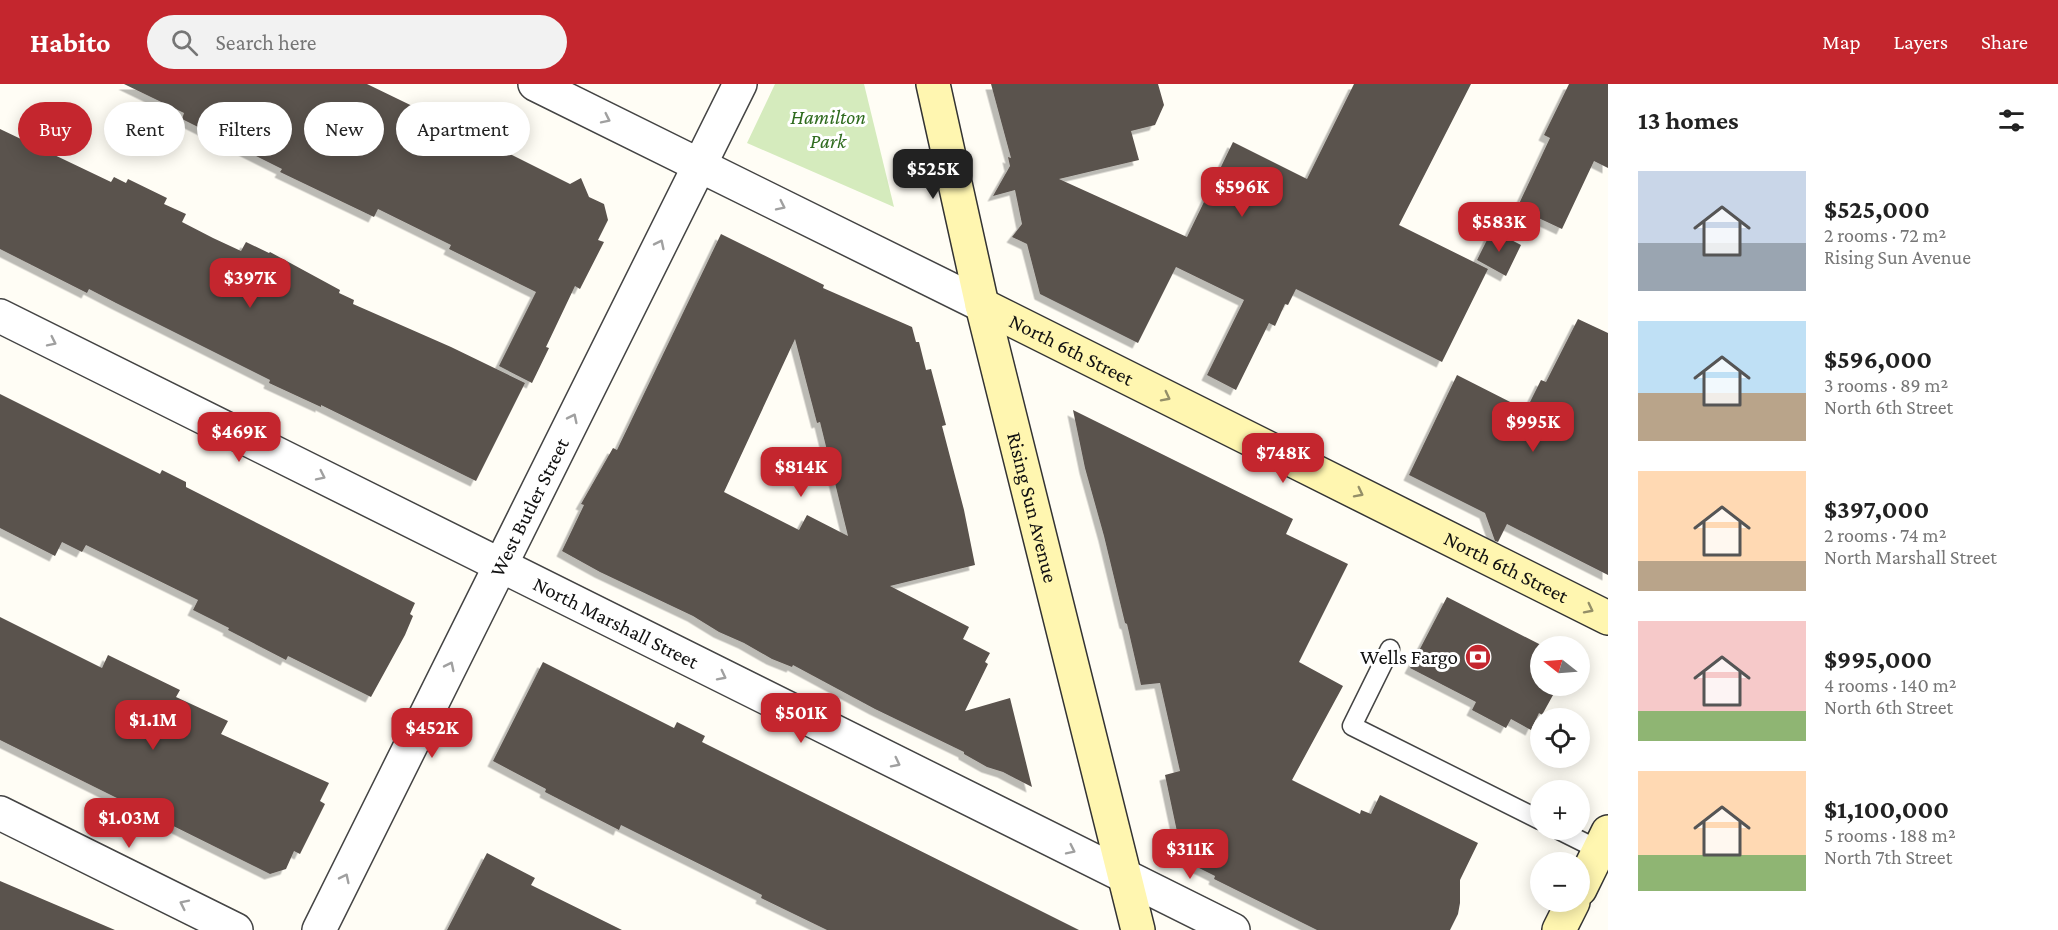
<!DOCTYPE html>
<html lang="en">
<head>
<meta charset="utf-8">
<style>
	body { margin:0; font-family:"Crimson Pro",serif; background:#f2f2f2; color:#222; height:100vh; display:flex; flex-direction:column; font-size:22px; white-space:nowrap }
	* { box-sizing:border-box; margin:0 }
	p { font-size:20px; color:#767676 }
	.icon { flex:none; width:33px; height:33px; fill:none; stroke:currentColor; stroke-width:2; stroke-linecap:round; stroke-linejoin:round }
	.map { position:relative; flex:1; overflow:hidden }
	.drawer { display:flex; flex-direction:column; background:#fff; width:450px }
	.drawer>* { flex:none }
	.guide { position:absolute; left:18px; top:18px; width:570px; height:54px; display:flex; gap:12px }
	.needle { width:39px; rotate:287deg }
	.controls { position:absolute; left:1530px; top:552px; display:grid; gap:12px }
	.controls a { display:grid; place-items:center; width:60px; height:60px; border-radius:50%; background:#fff; box-shadow:0 3px 15px #0003; font-size:30px }
	.price { position:absolute; translate:-50% -51px; padding:0 14px; border-radius:12px; background:#c4262e; color:#fff; font-size:20px; line-height:39px; filter:drop-shadow(0 2px 3px #0008) }
	.price::after { content:''; position:absolute; left:50%; top:36px; width:18px; height:14px; margin-left:-9px; background:inherit; clip-path:polygon(0 0,100% 0,50% 100%) }
	.price.active { background:#222; color:#fff }
	ul { padding:0; list-style:none }
	li { display:flex; align-items:center; gap:18px; height:150px; padding:0 30px }
	li span { display:grid; place-items:center; flex:none; width:168px; height:120px; border-radius:0px; color:#555 }
	li>.icon { margin-inline-start:auto }
	span .icon { width:72px; height:72px; fill:#fffc; stroke-width:1 }
	li b { font-size:26px }
	h2 { display:flex; justify-content:space-between; align-items:center; height:72px; padding:0 30px; font-size:26px }
	.tag { padding:0 21px; border-radius:27px; background:#fff; box-shadow:0 3px 15px #0003; font-size:21px; line-height:54px }
	.tag.active { background:#c4262e; color:#fff }
	header { display:flex; align-items:center; gap:36px; box-sizing:border-box; height:84px; padding:0 30px; background:#c4262e; color:#fff }
	header strong { font-size:28px }
	nav { display:flex; gap:33px; margin-inline-start:auto; font-size:21px }
	.search { width:420px; height:54px; background:#f2f2f2; display:flex; align-items:center; gap:15px; box-sizing:border-box; padding:0 21px; border-radius:33px; color:#767676; font-size:22px }
	main { display:flex; flex:1; min-height:0 }
	.map>svg:first-child { display:block }
	.green { fill:#d5ebbd }
	.building { fill:#5a524d; fill-rule:evenodd; filter:url(#shadow) }
	.lines { fill:none; stroke-linecap:round; stroke-linejoin:round }
	.lane-casing { stroke:#444; stroke-width:21 }
	.street-casing { stroke:#444; stroke-width:36 }
	.secondary-casing { stroke:#333; stroke-width:36 }
	.lane { stroke:#fff; stroke-width:18 }
	.street { stroke:#fff; stroke-width:33 }
	.secondary { stroke:#fff6b0; stroke-width:33 }
	.oneway { stroke:#a0a0a0 }
	.oneway2 { stroke:#948f68 }
	.labels { text-anchor:middle; dominant-baseline:central; stroke-width:6; stroke-linejoin:round; paint-order:stroke }
	.park-label { font-size:21px; font-style:italic; fill:#2f6b1f; stroke:#fff }
	.street-label { font-size:21px; fill:#111; stroke:#fff }
	.poi-label { font-size:21px; fill:#111; stroke:#fff; text-anchor:end }
</style>
</head>
<body>
<header>
<strong>Habito</strong>
<div class="search"><svg class="icon" aria-label="search" viewBox="0 0 24 24"><circle cx="10" cy="10" r="6"/><path d="M15 15l6 6"/></svg>Search here</div>
<nav><a>Map</a><a>Layers</a><a>Share</a></nav>
</header>
<main>
<div class="map">
<svg width="1608" height="846" viewBox="0 0 1608 846">
	<defs>
		<filter id="shadow"><feDropShadow dx="-5.5" dy="5.5" stdDeviation="0" flood-color="#0004"/></filter>
	</defs>
	<rect width="100%" height="100%" fill="#fffdf5"/>
	<!-- green -->
	<path class="green" d="M775 0H864L894 123 747 59Z"/>
	<!-- building -->
	<path class="building" d="M124 0H367L466 48 470 47 481 52 484 57 570 100 581 94 589 113 604 120 608 136 598 156 604 158 580 205 575 202 546 263 549 264 532 299 499 282 536 208 449 165 451 161 378 125 374 133 280 88 282 85 182 35 184 29Z
		M991 0H1158L1164 21 1155 41 1131 47 1139 76 1059 95 1187 153 1233 58 1307 95 1354 0H1471L1399 141 1488 185 1442 278 1296 205 1288 221 1285 220 1275 242 1269 239 1236 306 1207 291 1244 216 1176 183 1138 259 1040 210 1027 160 1012 153 1022 140 1015 106 993 112 1010 82 1008 73 1011 74Z
		M1569 0H1608V84L1594 77 1562 145 1517 124 1550 54 1544 51Z
		M0 45 111 98 114 93 126 99 128 95 167 114 164 120 186 130 182 138 213 154 241 167 246 158 269 169 270 168 340 206 339 209 354 216 353 220 451 263 525 299 476 397 321 321V323L269 299 270 296 116 219 89 205 87 209 0 165Z
		M1492 146 1521 161 1506 192 1477 176Z
		M721 150 824 201 823 204 912 243 916 258H919L926 286 931 285 946 341 942 342 964 426 975 481 890 502 969 543 963 555 990 569 985 578 988 580 965 627 1010 614 1032 703 1003 688 987 683 964 670V668L875 625 793 581 792 583 772 575 744 559 719 548 693 532 600 488 562 467 584 421 581 420 613 364 617 366ZM795 255 817 339 820 338 848 452 807 431 799 446 724 408Z
		M1578 235 1608 249V491L1507 440 1498 458 1495 457 1485 429 1409 391 1457 291 1526 326 1541 296 1546 298Z
		M0 310 160 390 162 386 186 398V403L415 519 410 530 413 532 405 551 371 613 288 572 286 576 228 546 229 544 193 526 198 516 86 461 82 468 62 458 55 472 0 444Z
		M1073 326 1293 435 1286 450 1348 480 1299 578 1343 602 1292 696 1360 730 1361 726 1371 730 1380 711 1478 759 1460 796V819L1458 830 1450 846H1317L1214 795 1215 792 1183 776 1165 691 1180 687 1160 599 1141 601 1127 540 1125 539 1104 452 1085 384Z
		M1447 513 1543 562H1540V602H1558L1542 631 1539 629 1531 646 1511 635 1506 644 1472 626 1476 618 1410 584Z
		M0 533 102 584 108 571 180 606 176 613 228 637 221 650 329 699 320 717 325 720 300 770 294 767 286 785 270 790 0 656Z
		M543 578 674 644 677 638 705 652 702 658 1079 846H827L761 814 762 811 653 757 621 741 619 746 545 708 546 705 493 677Z
		M487 769 535 794 531 801 622 846H447Z
		M0 797 115 846H0Z"/>
	<g class="lines">
		<!-- lane casing -->
		<g class="lane-casing">
			<path id="lane" d="M1390 565 1352 642 1540 736
				M1559 746 1599 766"/>
		</g>
		<!-- street casing -->
		<g class="street-casing">
			<g id="street">
				<path d="M535 0 982 221"/>
				<path id="s1" d="M0 232 1233 846"/>
				<path d="M0 729 236 846"/>
				<path id="s2" d="M319 846 740 0"/>
			</g>
		</g>
		<!-- secondary casing -->
		<g class="secondary-casing">
			<g id="secondary">
				<path id="s3" d="M933 0 982 221 1138 846"/>
				<path id="s4" d="M982 221 1608 534"/>
				<path d="M1580 805 1608 748"/>
				<path d="M1559 846 1573 818"/>
			</g>
		</g>
		<!-- lane -->
		<use href="#lane" class="lane"/>
		<!-- street -->
		<use href="#street" class="street"/>
		<!-- secondary -->
		<use href="#secondary" class="secondary"/>
	</g>
	<!-- one-way arrows -->
	<defs><path id="oneway-chevron" d="M-2-3.5L2.5 0L-2 3.5" fill="none" stroke-width="1.6" stroke-linecap="round" stroke-linejoin="round" transform="scale(1.5)"/></defs>
	<g class="oneway">
		<use href="#oneway-chevron" transform="translate(606 35) rotate(26)"/>
		<use href="#oneway-chevron" transform="translate(781 122) rotate(26)"/>
		<use href="#oneway-chevron" transform="translate(660 160) rotate(-64)"/>
		<use href="#oneway-chevron" transform="translate(52 258) rotate(26)"/>
		<use href="#oneway-chevron" transform="translate(573 334) rotate(-64)"/>
		<use href="#oneway-chevron" transform="translate(321 392) rotate(26)"/>
		<use href="#oneway-chevron" transform="translate(450 582) rotate(-64)"/>
		<use href="#oneway-chevron" transform="translate(722 592) rotate(27)"/>
		<use href="#oneway-chevron" transform="translate(896 679) rotate(27)"/>
		<use href="#oneway-chevron" transform="translate(1071 766) rotate(26)"/>
		<use href="#oneway-chevron" transform="translate(345 794) rotate(-64)"/>
		<use href="#oneway-chevron" transform="translate(184 820) rotate(-154)"/>
	</g>
	<g class="oneway2">
		<use href="#oneway-chevron" transform="translate(1166 313) rotate(27)"/>
		<use href="#oneway-chevron" transform="translate(1359 409) rotate(27)"/>
		<use href="#oneway-chevron" transform="translate(1589 525) rotate(27)"/>
	</g>
	<!-- icons -->
	<defs>
		<g id="bank-disc" transform="scale(1.35)"><circle r="9.5" fill="#c4262e" stroke="#fff"/><path d="M-6-4H6V4H-6ZM0-2.3a2.3 2.3 0 1 0 0 4.6a2.3 2.3 0 1 0 0-4.6Z" fill="#fff"/></g>
	</defs>
	<g fill-rule="evenodd">
		<use href="#bank-disc" x="1478" y="573"/>
	</g>
	<g class="labels">
		<!-- park labels -->
		<g class="park-label">
			<text x="828" y="33">Hamilton<tspan x="828" dy="24">Park</tspan></text>
		</g>
		<!-- street labels -->
		<g class="street-label">
			<text stroke="none"><textPath href="#s4" startOffset="100">North 6th Street</textPath></text>
			<text stroke="none"><textPath href="#s2" startOffset="472">West Butler Street</textPath></text>
			<text stroke="none"><textPath href="#s3" startOffset="435">Rising Sun Avenue</textPath></text>
			<text stroke="none"><textPath href="#s4" startOffset="586">North 6th Street</textPath></text>
			<text stroke="none"><textPath href="#s1" startOffset="688">North Marshall Street</textPath></text>
		</g>
		<!-- poi labels -->
		<g class="poi-label">
			<text x="1458" y="573">Wells Fargo</text>
		</g>
	</g>
</svg>
<div class="controls">
<a><svg class="needle" viewBox="-14 -14 28 28"><path d="M0-13l5 13h-10z" fill="#e53935"/><path d="M0 13l5-13h-10z" fill="#767676"/></svg></a>
<a><svg class="icon" aria-label="locate" viewBox="0 0 24 24"><circle cx="12" cy="12" r="6"/><path d="M12 2v4M12 18v4M2 12h4M18 12h4"/></svg></a>
<a>+</a>
<a>−</a>
</div>
<b class="price active" style="left:933px;top:116px">$525K</b>
<b class="price" style="left:1242px;top:134px">$596K</b>
<b class="price" style="left:1499px;top:169px">$583K</b>
<b class="price" style="left:250px;top:225px">$397K</b>
<b class="price" style="left:1533px;top:369px">$995K</b>
<b class="price" style="left:239px;top:379px">$469K</b>
<b class="price" style="left:1283px;top:400px">$748K</b>
<b class="price" style="left:801px;top:414px">$814K</b>
<b class="price" style="left:801px;top:660px">$501K</b>
<b class="price" style="left:153px;top:667px">$1.1M</b>
<b class="price" style="left:432px;top:675px">$452K</b>
<b class="price" style="left:129px;top:765px">$1.03M</b>
<b class="price" style="left:1190px;top:796px">$311K</b>
<div class="guide">
<a class="tag active">Buy</a>
<a class="tag">Rent</a>
<a class="tag">Filters</a>
<a class="tag">New</a>
<a class="tag">Apartment</a>
</div>
</div>
<section class="drawer">
<h2>13 homes<svg class="icon" aria-label="filters" viewBox="0 0 24 24"><path d="M4 7h16M4 17h16"/><circle cx="9" cy="7" r="2"/><circle cx="15" cy="17" r="2"/></svg></h2>
<ul>
<li><span style="background:linear-gradient(#c9d6e8 60%,#9aa5b1 0)"><svg class="icon" aria-label="home" viewBox="0 0 24 24"><path d="M3 11l9-7 9 7M6 9v11h12V9"/></svg></span><div><b>$525,000</b><p>2 rooms · 72 m²</p><p>Rising Sun Avenue</p></div></li>
<li><span style="background:linear-gradient(#bfe0f5 60%,#b9a48a 0)"><svg class="icon" aria-label="home" viewBox="0 0 24 24"><path d="M3 11l9-7 9 7M6 9v11h12V9"/></svg></span><div><b>$596,000</b><p>3 rooms · 89 m²</p><p>North 6th Street</p></div></li>
<li><span style="background:linear-gradient(#ffd9b3 75%,#b9a48a 0)"><svg class="icon" aria-label="home" viewBox="0 0 24 24"><path d="M3 11l9-7 9 7M6 9v11h12V9"/></svg></span><div><b>$397,000</b><p>2 rooms · 74 m²</p><p>North Marshall Street</p></div></li>
<li><span style="background:linear-gradient(#f6c9c9 75%,#8fb573 0)"><svg class="icon" aria-label="home" viewBox="0 0 24 24"><path d="M3 11l9-7 9 7M6 9v11h12V9"/></svg></span><div><b>$995,000</b><p>4 rooms · 140 m²</p><p>North 6th Street</p></div></li>
<li><span style="background:linear-gradient(#ffd9b3 70%,#8fb573 0)"><svg class="icon" aria-label="home" viewBox="0 0 24 24"><path d="M3 11l9-7 9 7M6 9v11h12V9"/></svg></span><div><b>$1,100,000</b><p>5 rooms · 188 m²</p><p>North 7th Street</p></div></li>
</ul>
</section>
</main>
</body>
</html>
